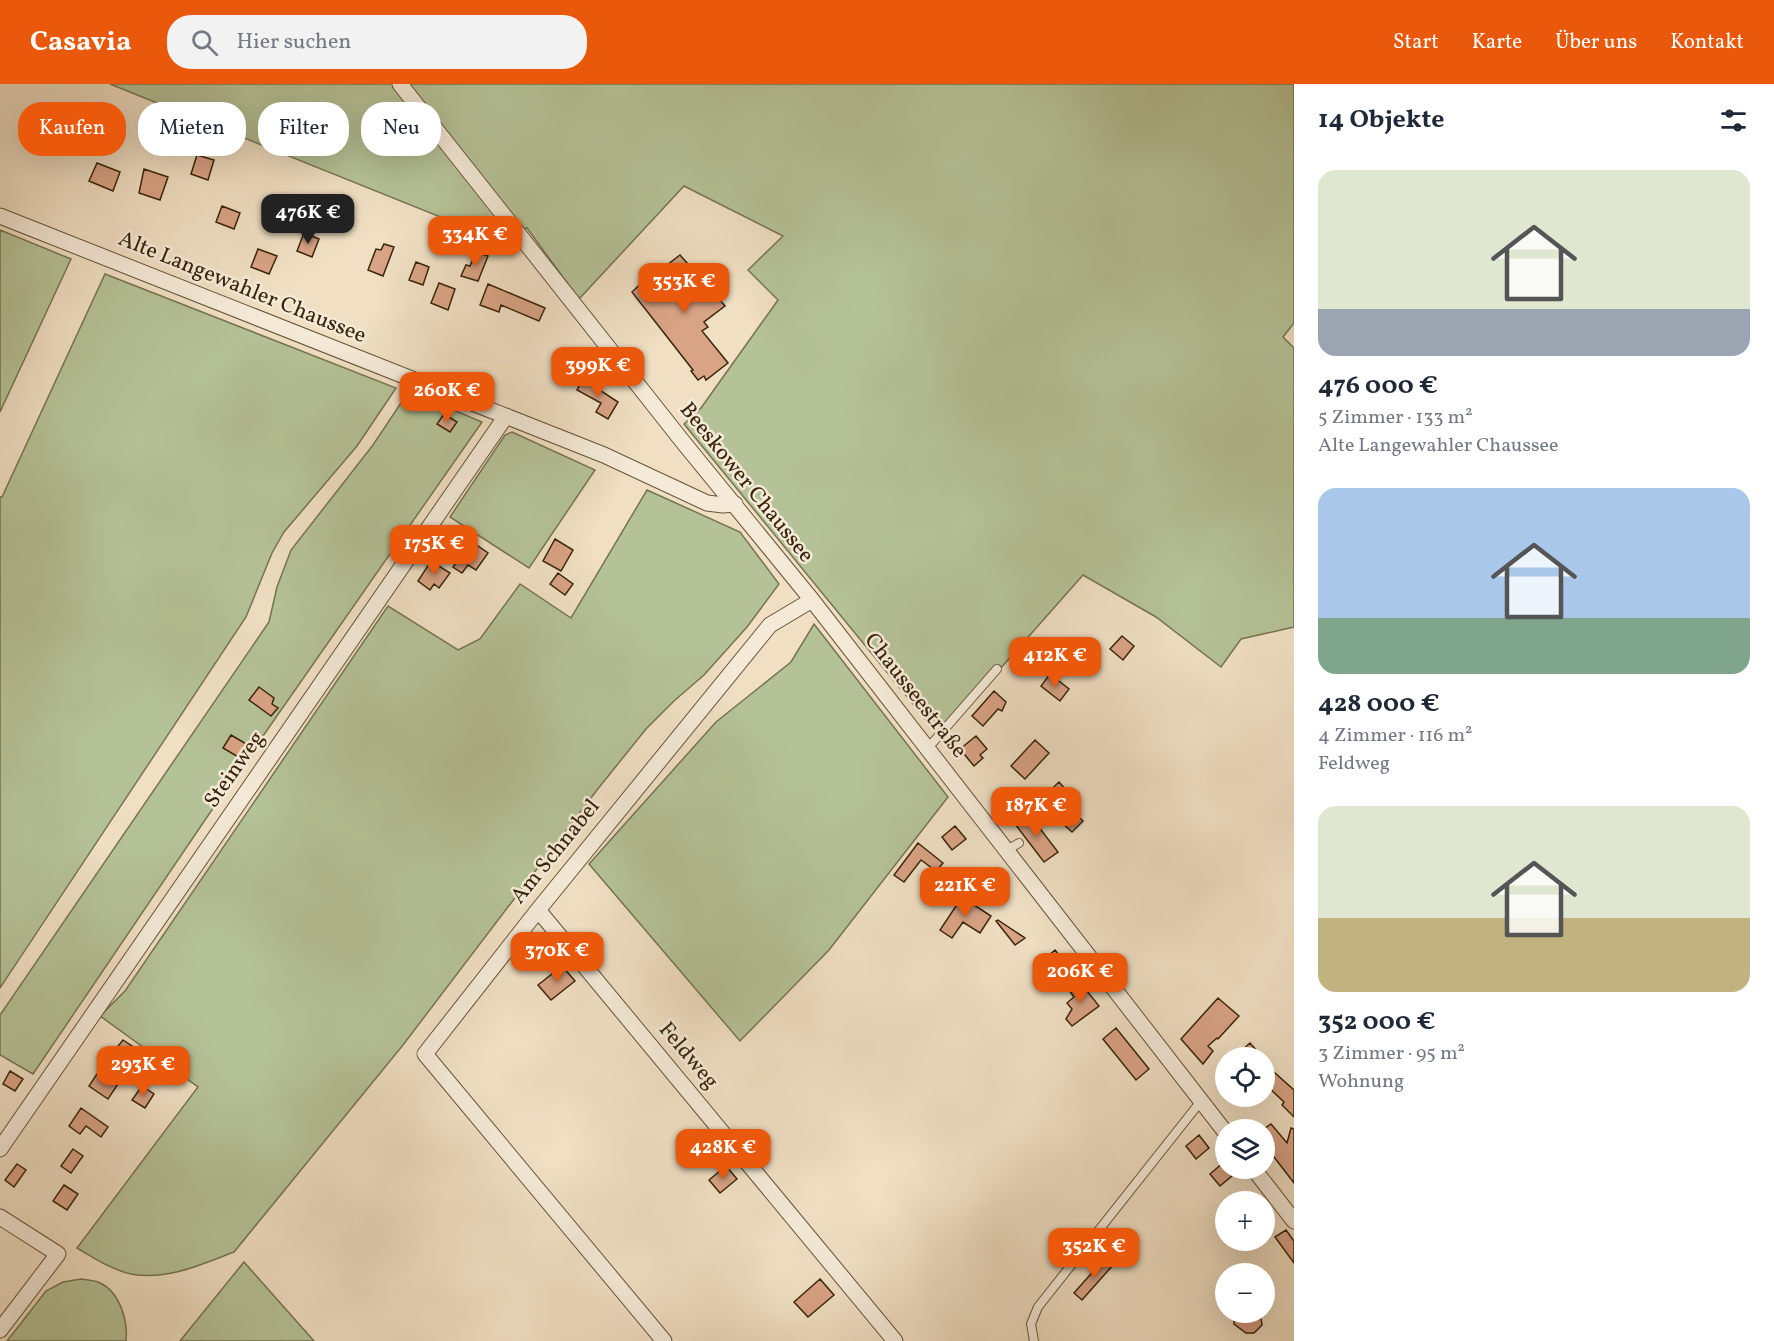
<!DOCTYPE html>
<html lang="de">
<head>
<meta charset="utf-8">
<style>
	body { margin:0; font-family:Vollkorn,serif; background:#f2f2f3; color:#1f2937; height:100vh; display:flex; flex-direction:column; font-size:22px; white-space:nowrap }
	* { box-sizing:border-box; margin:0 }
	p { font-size:20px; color:#747a83 }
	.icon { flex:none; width:33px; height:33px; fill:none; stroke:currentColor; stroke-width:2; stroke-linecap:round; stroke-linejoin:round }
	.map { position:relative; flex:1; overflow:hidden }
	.details { display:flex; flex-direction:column; background:#fff; width:480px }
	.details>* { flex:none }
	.hud { position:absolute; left:18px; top:18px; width:570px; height:54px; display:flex; gap:12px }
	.controls { position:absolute; left:1215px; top:963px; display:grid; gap:12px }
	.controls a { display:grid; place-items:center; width:60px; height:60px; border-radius:50%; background:#fff; box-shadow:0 6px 24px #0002; font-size:30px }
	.price { position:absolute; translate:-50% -51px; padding:0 14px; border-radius:12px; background:#ea580c; color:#fff; font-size:20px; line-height:39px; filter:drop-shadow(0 2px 3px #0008) }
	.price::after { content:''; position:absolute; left:50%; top:36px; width:18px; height:14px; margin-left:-9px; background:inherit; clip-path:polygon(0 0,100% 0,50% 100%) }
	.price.current { background:#222; color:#fff }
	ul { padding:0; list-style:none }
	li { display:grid; align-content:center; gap:12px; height:318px; padding:0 24px }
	li span { display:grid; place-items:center; height:186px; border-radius:18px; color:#555 }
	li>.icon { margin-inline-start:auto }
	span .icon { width:108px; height:108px; fill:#fffc; stroke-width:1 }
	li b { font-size:26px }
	h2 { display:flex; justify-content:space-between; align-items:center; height:72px; padding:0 24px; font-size:26px }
	.tag { padding:0 21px; border-radius:24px; background:#fff; box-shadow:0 6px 24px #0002; font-size:21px; line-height:54px }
	.tag.current { background:#ea580c; color:#fff }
	header { display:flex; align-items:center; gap:36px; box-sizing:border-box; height:84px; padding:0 30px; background:#ea580c; color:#fff }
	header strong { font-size:28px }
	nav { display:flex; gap:33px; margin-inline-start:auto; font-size:21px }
	.search { width:420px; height:54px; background:#f2f2f3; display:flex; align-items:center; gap:15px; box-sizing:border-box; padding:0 21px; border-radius:24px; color:#747a83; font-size:22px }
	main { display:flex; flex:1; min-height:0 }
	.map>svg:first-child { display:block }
	.green { fill:#b5c297; stroke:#767450; stroke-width:1.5 }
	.building { fill:#d9a385; stroke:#38250a; stroke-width:1.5 }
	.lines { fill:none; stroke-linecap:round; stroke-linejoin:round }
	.service-casing { stroke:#665438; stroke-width:10 }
	.minor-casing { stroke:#665438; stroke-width:17 }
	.service { stroke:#f5ead8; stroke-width:8 }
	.minor { stroke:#f5ead8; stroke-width:15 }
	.labels { text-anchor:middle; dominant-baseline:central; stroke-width:5; stroke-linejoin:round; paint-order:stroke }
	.street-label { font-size:22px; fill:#38250a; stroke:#f5ead8 }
</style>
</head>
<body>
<header>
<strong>Casavia</strong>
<div class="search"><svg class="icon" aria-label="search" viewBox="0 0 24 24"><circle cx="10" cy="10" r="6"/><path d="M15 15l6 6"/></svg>Hier suchen</div>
<nav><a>Start</a><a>Karte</a><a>Über uns</a><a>Kontakt</a></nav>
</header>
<main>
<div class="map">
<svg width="1294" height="1257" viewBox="0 0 1294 1257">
	<rect width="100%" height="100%" fill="#f0dfc3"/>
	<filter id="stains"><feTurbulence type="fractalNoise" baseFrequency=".00333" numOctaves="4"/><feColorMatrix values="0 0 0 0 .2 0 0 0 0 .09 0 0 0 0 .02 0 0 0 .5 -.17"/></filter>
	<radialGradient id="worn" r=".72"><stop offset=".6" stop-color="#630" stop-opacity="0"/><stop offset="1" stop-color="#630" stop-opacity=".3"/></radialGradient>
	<!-- green -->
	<path class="green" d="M110 0H1294V239L1283 253 1294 264V543L1241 555 1221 583 1156 533 1083 491 940 653 684 340 701 324 778 216 748 186 783 152 684 102 579 215 527 144 495 155Z
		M0 146 71 175 0 328Z
		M105 190 396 304 357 362 284 448 272 469 246 533 0 904V413H2Z
		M416 310 482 338 226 705 33 990 0 971V931L269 538 277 503 291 466 373 361 405 313Z
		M512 348 595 386 529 484 450 433 505 351Z
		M647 406 740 448 779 500 747 543 704 591 674 617 646 645 597 706 403 961 234 1168C203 1180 166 1197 131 1190 112 1186 94 1174 77 1164L198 1003 100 932 125 907 388 522 458 566 480 555 520 500 571 534Z
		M814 540 948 713 829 866 740 957 589 780 716 638 791 578Z
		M244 1178 314 1257H180Z
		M81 1195C87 1196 95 1196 100 1199 120 1208 128 1237 126 1257H7L46 1207 63 1198Z"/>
	<!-- building -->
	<path class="building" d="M90 21 108 28 96 61 84 56 89 41 83 38Z
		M197 71 214 76 208 96 191 90Z
		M97 79 120 88 113 107 89 97Z
		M144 85 168 93 160 116 139 109Z
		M222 122 240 129 234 145 216 138Z
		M276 123 295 130 289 146 270 140Z
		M304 149 319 155 312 173 297 167Z
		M384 160 394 163 383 192 368 186 376 165 381 166Z
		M258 165 277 172 269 190 251 183Z
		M476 168 488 172 478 197 461 192 466 181 470 182Z
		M680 171 725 222 704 238 708 243 702 247 728 279 706 296 704 292 698 296 691 287 693 286 632 208 652 189 654 191Z
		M416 178 429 183 423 201 409 196Z
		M439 199 455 205 448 226 431 219Z
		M488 200 545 224 539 237 501 221 499 228 480 221Z
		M568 265 578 270 569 289 559 284Z
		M584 293 596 300 595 303 618 318 608 335 596 328 601 319 577 306Z
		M444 330 457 338 450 348 437 340Z
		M555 455 573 466 561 487 543 477Z
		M471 457 488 469 476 486 468 481 462 489 453 483Z
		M431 477 450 489 439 504 434 500 430 506 418 497Z
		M558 489 573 500 565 511 550 500Z
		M1122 552 1134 562 1123 576 1110 565Z
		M1050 590 1069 605 1060 617 1041 602Z
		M259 603 274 614 272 620 278 624 271 632 249 616Z
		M994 607 1006 618 1002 627 998 625 983 642 972 632Z
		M231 651 248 661 240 674 223 664Z
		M976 652 987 665 980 671 983 674 974 682 960 665Z
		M1035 656 1049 669 1025 695 1011 682Z
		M1059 698 1066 706 1058 713 1083 737 1072 748 1060 737 1062 735 1042 714Z
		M1028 729 1058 768 1044 778 1015 740Z
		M955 742 966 755 952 766 942 753Z
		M918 759 943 779 936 787 921 776 904 798 894 791Z
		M997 791 1007 804 994 815 984 802Z
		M962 813 991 832 980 849 963 838 952 854 940 846Z
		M998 836 1025 854 1015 861 996 837Z
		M1055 866 1065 878 1052 889 1042 877Z
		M562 882 575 897 551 916 538 901Z
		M1079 897 1099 922 1072 942 1066 935 1072 925 1067 919 1074 913 1069 906Z
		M1218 914 1239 932 1218 955 1217 954 1208 962 1213 967 1203 980 1181 955Z
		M1116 944 1149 985 1136 996 1103 955Z
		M123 956 135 964 126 976 114 967Z
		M1250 959 1263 974H1233Z
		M1264 979 1294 1006V1033L1282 1021 1284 1018 1264 999Z
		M10 987 23 995 15 1007 3 1000Z
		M99 987 118 1000 108 1015 89 1002Z
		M142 1002 154 1010 145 1024 132 1016Z
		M81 1024 108 1043 101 1053 86 1042 80 1050 69 1042Z
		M1271 1040 1287 1059 1291 1044 1294 1045V1099L1264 1060V1045Z
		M1199 1051 1209 1064 1196 1075 1186 1062Z
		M73 1065 83 1072 71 1089 61 1082Z
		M1223 1079 1226 1084H1228L1233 1091 1220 1102 1210 1090Z
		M17 1080 26 1086 14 1103 5 1096Z
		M726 1082 737 1095 720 1109 709 1096Z
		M64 1101 78 1110 67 1126 53 1117Z
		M1286 1146 1294 1157V1179L1275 1153Z
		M1105 1174 1113 1181 1082 1216 1074 1209Z
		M820 1195 834 1211 808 1233 794 1218Z
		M1237 1228H1254L1261 1235 1262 1241 1254 1249H1246L1234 1240V1232Z"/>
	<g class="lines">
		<!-- service casing -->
		<g class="service-casing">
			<path id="service" d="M928 664 997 585
				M1007 766 1019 759
				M1034 1257 1031 1240 1038 1223 1201 1017"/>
		</g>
		<!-- minor casing -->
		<g class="minor-casing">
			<path id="minor" d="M400 0 683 358 812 516 1226 1049
				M0 132 604 371 707 419 723 421 735 420
				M538 826 895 1257
				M0 1065 506 332
				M1253 1084 1294 1137
				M0 1133 58 1170 0 1246
				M664 1257 425 970 538 826 770 541 812 516"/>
		</g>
		<!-- service -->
		<use href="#service" class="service"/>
		<!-- minor -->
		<use href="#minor" class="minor"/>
	</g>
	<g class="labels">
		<!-- street labels -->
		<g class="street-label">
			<text transform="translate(242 204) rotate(22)">Alte Langewahler Chaussee</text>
			<text transform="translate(746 399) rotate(51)">Beeskower Chaussee</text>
			<text transform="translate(915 612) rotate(52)">Chausseestraße</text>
			<text transform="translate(235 686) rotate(-55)">Steinweg</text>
			<text transform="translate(556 768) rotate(-51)">Am Schnabel</text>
			<text transform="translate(688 972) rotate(50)">Feldweg</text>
		</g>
	</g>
	<rect width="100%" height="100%" filter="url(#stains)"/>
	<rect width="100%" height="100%" fill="url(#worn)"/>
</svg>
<div class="controls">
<a><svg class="icon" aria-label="locate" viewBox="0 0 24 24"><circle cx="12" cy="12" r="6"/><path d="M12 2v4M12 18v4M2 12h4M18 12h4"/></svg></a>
<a><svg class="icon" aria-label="layers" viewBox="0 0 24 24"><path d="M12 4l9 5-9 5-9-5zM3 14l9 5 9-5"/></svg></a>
<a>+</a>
<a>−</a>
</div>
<b class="price current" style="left:308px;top:161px">476K €</b>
<b class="price" style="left:475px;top:183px">334K €</b>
<b class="price" style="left:684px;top:230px">353K €</b>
<b class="price" style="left:598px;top:314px">399K €</b>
<b class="price" style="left:447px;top:339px">260K €</b>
<b class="price" style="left:434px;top:492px">175K €</b>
<b class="price" style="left:1055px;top:604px">412K €</b>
<b class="price" style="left:1036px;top:754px">187K €</b>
<b class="price" style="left:965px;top:834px">221K €</b>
<b class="price" style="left:557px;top:899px">370K €</b>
<b class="price" style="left:1080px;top:920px">206K €</b>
<b class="price" style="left:143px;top:1013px">293K €</b>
<b class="price" style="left:723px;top:1096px">428K €</b>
<b class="price" style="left:1094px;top:1195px">352K €</b>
<div class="hud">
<a class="tag current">Kaufen</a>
<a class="tag">Mieten</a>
<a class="tag">Filter</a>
<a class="tag">Neu</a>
</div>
</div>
<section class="details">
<h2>14 Objekte<svg class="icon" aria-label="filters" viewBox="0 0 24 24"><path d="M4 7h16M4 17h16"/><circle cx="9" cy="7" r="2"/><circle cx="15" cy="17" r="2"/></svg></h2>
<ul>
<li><span style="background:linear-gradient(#dfe7d0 75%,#9aa5b1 0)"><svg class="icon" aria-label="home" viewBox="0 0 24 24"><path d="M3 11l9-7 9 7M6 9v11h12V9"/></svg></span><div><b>476 000 €</b><p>5 Zimmer · 133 m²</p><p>Alte Langewahler Chaussee</p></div></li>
<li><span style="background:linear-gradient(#a9c7e8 70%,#7fa58c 0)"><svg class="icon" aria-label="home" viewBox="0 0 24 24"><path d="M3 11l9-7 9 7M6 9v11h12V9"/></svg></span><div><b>428 000 €</b><p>4 Zimmer · 116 m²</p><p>Feldweg</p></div></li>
<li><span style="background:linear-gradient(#dfe7d0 60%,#c2b280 0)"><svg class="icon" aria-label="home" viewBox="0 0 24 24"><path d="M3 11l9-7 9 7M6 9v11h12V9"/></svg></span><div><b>352 000 €</b><p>3 Zimmer · 95 m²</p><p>Wohnung</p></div></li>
</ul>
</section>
</main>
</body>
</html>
